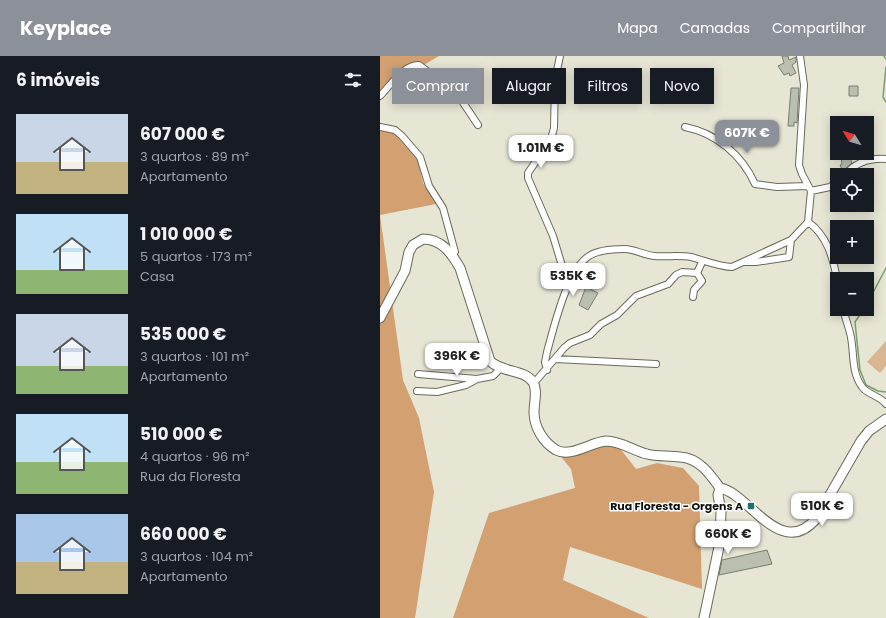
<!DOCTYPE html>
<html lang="pt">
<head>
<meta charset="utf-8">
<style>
	body { margin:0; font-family:Poppins,sans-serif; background:#242831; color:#f1f3f6; height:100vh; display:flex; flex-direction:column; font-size:15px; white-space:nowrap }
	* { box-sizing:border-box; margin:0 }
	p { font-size:13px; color:#9ea1a6 }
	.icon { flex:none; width:22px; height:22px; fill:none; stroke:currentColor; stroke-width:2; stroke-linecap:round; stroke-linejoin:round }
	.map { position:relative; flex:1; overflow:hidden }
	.sheet { display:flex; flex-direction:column; background:#171b24; width:380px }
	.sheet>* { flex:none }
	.banner { position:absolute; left:12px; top:12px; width:380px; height:36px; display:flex; gap:8px }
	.needle { width:26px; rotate:307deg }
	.controls { position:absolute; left:450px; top:60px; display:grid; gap:8px }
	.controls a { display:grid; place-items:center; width:44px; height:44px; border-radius:0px; background:#171b24; box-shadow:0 2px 10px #0003; font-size:20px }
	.price { position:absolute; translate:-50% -34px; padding:0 9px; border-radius:8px; background:#fff; color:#222; font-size:13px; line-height:26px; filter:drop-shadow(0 1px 2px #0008) }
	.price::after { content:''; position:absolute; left:50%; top:24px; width:12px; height:9px; margin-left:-6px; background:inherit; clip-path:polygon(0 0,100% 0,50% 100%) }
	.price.selected { background:#8c9099; color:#fff }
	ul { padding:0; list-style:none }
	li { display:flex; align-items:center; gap:12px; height:100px; padding:0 16px }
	li span { display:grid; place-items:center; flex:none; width:112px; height:80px; border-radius:0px; color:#555 }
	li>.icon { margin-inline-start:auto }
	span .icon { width:48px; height:48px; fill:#fffc; stroke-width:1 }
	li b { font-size:17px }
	h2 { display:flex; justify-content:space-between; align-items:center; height:48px; padding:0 16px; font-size:17px }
	.chip { padding:0 14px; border-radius:0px; background:#171b24; box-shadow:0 2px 10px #0003; font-size:14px; line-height:36px }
	.chip.selected { background:#8c9099; color:#fff }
	header { display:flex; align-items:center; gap:24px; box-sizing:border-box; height:56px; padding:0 20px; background:#8c9099; color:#fff }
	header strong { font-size:19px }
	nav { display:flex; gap:22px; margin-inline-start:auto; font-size:14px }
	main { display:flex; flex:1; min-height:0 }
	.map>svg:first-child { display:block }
	.green { fill:#dab592 }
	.forest { fill:#d2a071 }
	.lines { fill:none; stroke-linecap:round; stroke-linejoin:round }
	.stream { stroke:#75a06e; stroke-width:1.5 }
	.building { fill:#babfaf; stroke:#797e70 }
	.street-casing { stroke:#6a695a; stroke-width:8 }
	.secondary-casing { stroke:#6a695a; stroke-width:11 }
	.street { stroke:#fff; stroke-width:6 }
	.secondary { stroke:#fff; stroke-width:9 }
	.poi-dot { fill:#236e72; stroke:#fff; stroke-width:1.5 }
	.labels { text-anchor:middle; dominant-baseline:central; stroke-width:3; stroke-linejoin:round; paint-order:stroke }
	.poi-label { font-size:11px; font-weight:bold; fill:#12120c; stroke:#fff; text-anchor:end }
</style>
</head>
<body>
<header>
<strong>Keyplace</strong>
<nav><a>Mapa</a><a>Camadas</a><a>Compartilhar</a></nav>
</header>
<main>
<section class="sheet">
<h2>6 imóveis<svg class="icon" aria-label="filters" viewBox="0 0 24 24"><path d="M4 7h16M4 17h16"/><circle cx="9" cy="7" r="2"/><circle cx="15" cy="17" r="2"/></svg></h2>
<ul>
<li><span style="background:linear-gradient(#c9d6e8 60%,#c2b280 0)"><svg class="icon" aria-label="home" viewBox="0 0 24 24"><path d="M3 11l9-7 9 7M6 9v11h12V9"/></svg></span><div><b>607 000 €</b><p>3 quartos · 89 m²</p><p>Apartamento</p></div></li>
<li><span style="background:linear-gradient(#bfe0f5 70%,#8fb573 0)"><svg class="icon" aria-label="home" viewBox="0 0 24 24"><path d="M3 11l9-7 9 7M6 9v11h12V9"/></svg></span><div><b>1 010 000 €</b><p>5 quartos · 173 m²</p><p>Casa</p></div></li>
<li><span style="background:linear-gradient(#c9d6e8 65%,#8fb573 0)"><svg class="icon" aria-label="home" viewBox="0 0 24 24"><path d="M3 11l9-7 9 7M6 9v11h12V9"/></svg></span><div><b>535 000 €</b><p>3 quartos · 101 m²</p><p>Apartamento</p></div></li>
<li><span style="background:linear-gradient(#bfe0f5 60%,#8fb573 0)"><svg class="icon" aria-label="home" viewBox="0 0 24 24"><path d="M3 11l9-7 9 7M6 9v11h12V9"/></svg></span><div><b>510 000 €</b><p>4 quartos · 96 m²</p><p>Rua da Floresta</p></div></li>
<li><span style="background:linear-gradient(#a9c7e8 60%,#c2b280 0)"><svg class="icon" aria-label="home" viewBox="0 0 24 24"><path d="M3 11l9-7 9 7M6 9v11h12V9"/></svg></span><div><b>660 000 €</b><p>3 quartos · 104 m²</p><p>Apartamento</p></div></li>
</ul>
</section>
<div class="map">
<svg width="506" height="562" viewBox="0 0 506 562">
	<rect width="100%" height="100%" fill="#e7e6d5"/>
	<!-- green -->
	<path class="green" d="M506 285V310L500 317 487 306Z"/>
	<!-- forest -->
	<path class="forest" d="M0 0H59L5 32 0 39Z
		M0 73 13 76 37 101 43 127 56 148 0 159 23 324 39 362 54 436 35 562H0Z
		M235 386 256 413 277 407 303 412 319 430 322 533 190 491 183 524 269 562H73L109 457 195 432 191 413 175 393Z"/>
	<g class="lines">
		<!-- stream -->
		<path class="stream" d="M504 0 506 3
			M506 11 503 41 506 46
			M487 248 506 212
			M484 253 475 266 480 314 486 329 498 335 506 336"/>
	</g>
	<!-- building -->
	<path class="building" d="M402 0H408L409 4 416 1V6L412 9 416 17 410 20 409 17 404 19 398 10 404 7Z
		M469 30H478V40H469Z
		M411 32H419L417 67 414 66V70H408Z
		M468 98 472 107 463 115 460 109 462 108 461 101Z
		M206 231 218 237 208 254 199 249Z
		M387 494 392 508 339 519 342 504Z"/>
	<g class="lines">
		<!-- street casing -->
		<g class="street-casing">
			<path id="street" d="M180 0 175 24 174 72 171 83 148 117V122L173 180 183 213 189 226
				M420 0 424 29 419 109 422 118 431 135 428 166
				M0 40C10 30 24 8 39 9L78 39 98 69
				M0 71 15 74 22 80 40 101 49 130 63 152 75 196 73 199
				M305 71C336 77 362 99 375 128L397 131 428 130
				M465 119C475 107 490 102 506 103
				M431 135 450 131 457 126
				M428 166C447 179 453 202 457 223
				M364 206H376L409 201 411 184
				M313 241 314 234 322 225 317 217
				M463 253C465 261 468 269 470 277 475 295 470 316 483 332 489 339 500 340 506 348
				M175 303 276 308
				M167 314 165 306 167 296C174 271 187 214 209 200 218 194 234 193 245 193 254 193 264 199 274 200 286 201 299 199 311 201 323 204 340 211 352 211L411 184 428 166
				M38 318 97 323
				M154 327 184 292 190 287 210 279 221 268 237 259 256 240 288 228 296 219 302 216 317 217 322 206
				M37 335 57 336 86 329 97 323 113 320 120 313"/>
		</g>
		<!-- secondary casing -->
		<g class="secondary-casing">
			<path id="secondary" d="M0 262 25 215 29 196 33 189 43 183C62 183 72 198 80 212L110 305C122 317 144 313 153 326 158 335 154 346 154 356 154 371 163 386 176 394 191 402 211 386 226 385 241 385 254 395 267 398 278 401 289 399 300 401 319 402 330 418 340 432
				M340 432C369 437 400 504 436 463L481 385 489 375 506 363
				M324 562 340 486 341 455 338 439 340 432"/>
		</g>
		<!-- street -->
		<use href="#street" class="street"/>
		<!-- secondary -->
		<use href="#secondary" class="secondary"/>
	</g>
	<!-- markers -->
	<rect class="poi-dot" x="367" y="446" width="8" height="8" rx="2"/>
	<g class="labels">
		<!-- poi labels -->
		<g class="poi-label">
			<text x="363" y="450">Rua Floresta - Orgens A</text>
		</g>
	</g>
</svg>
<div class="controls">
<a><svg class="needle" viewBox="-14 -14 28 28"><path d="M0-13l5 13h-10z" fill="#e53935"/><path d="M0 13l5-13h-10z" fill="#9ea1a6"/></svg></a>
<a><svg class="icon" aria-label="locate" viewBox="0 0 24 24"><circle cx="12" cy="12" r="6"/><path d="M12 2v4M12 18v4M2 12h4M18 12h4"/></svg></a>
<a>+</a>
<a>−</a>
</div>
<b class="price selected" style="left:367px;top:98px">607K €</b>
<b class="price" style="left:161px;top:113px">1.01M €</b>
<b class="price" style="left:193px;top:241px">535K €</b>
<b class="price" style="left:77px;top:321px">396K €</b>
<b class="price" style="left:442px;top:471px">510K €</b>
<b class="price" style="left:348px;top:499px">660K €</b>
<div class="banner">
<a class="chip selected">Comprar</a>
<a class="chip">Alugar</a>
<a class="chip">Filtros</a>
<a class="chip">Novo</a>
</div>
</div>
</main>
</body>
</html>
